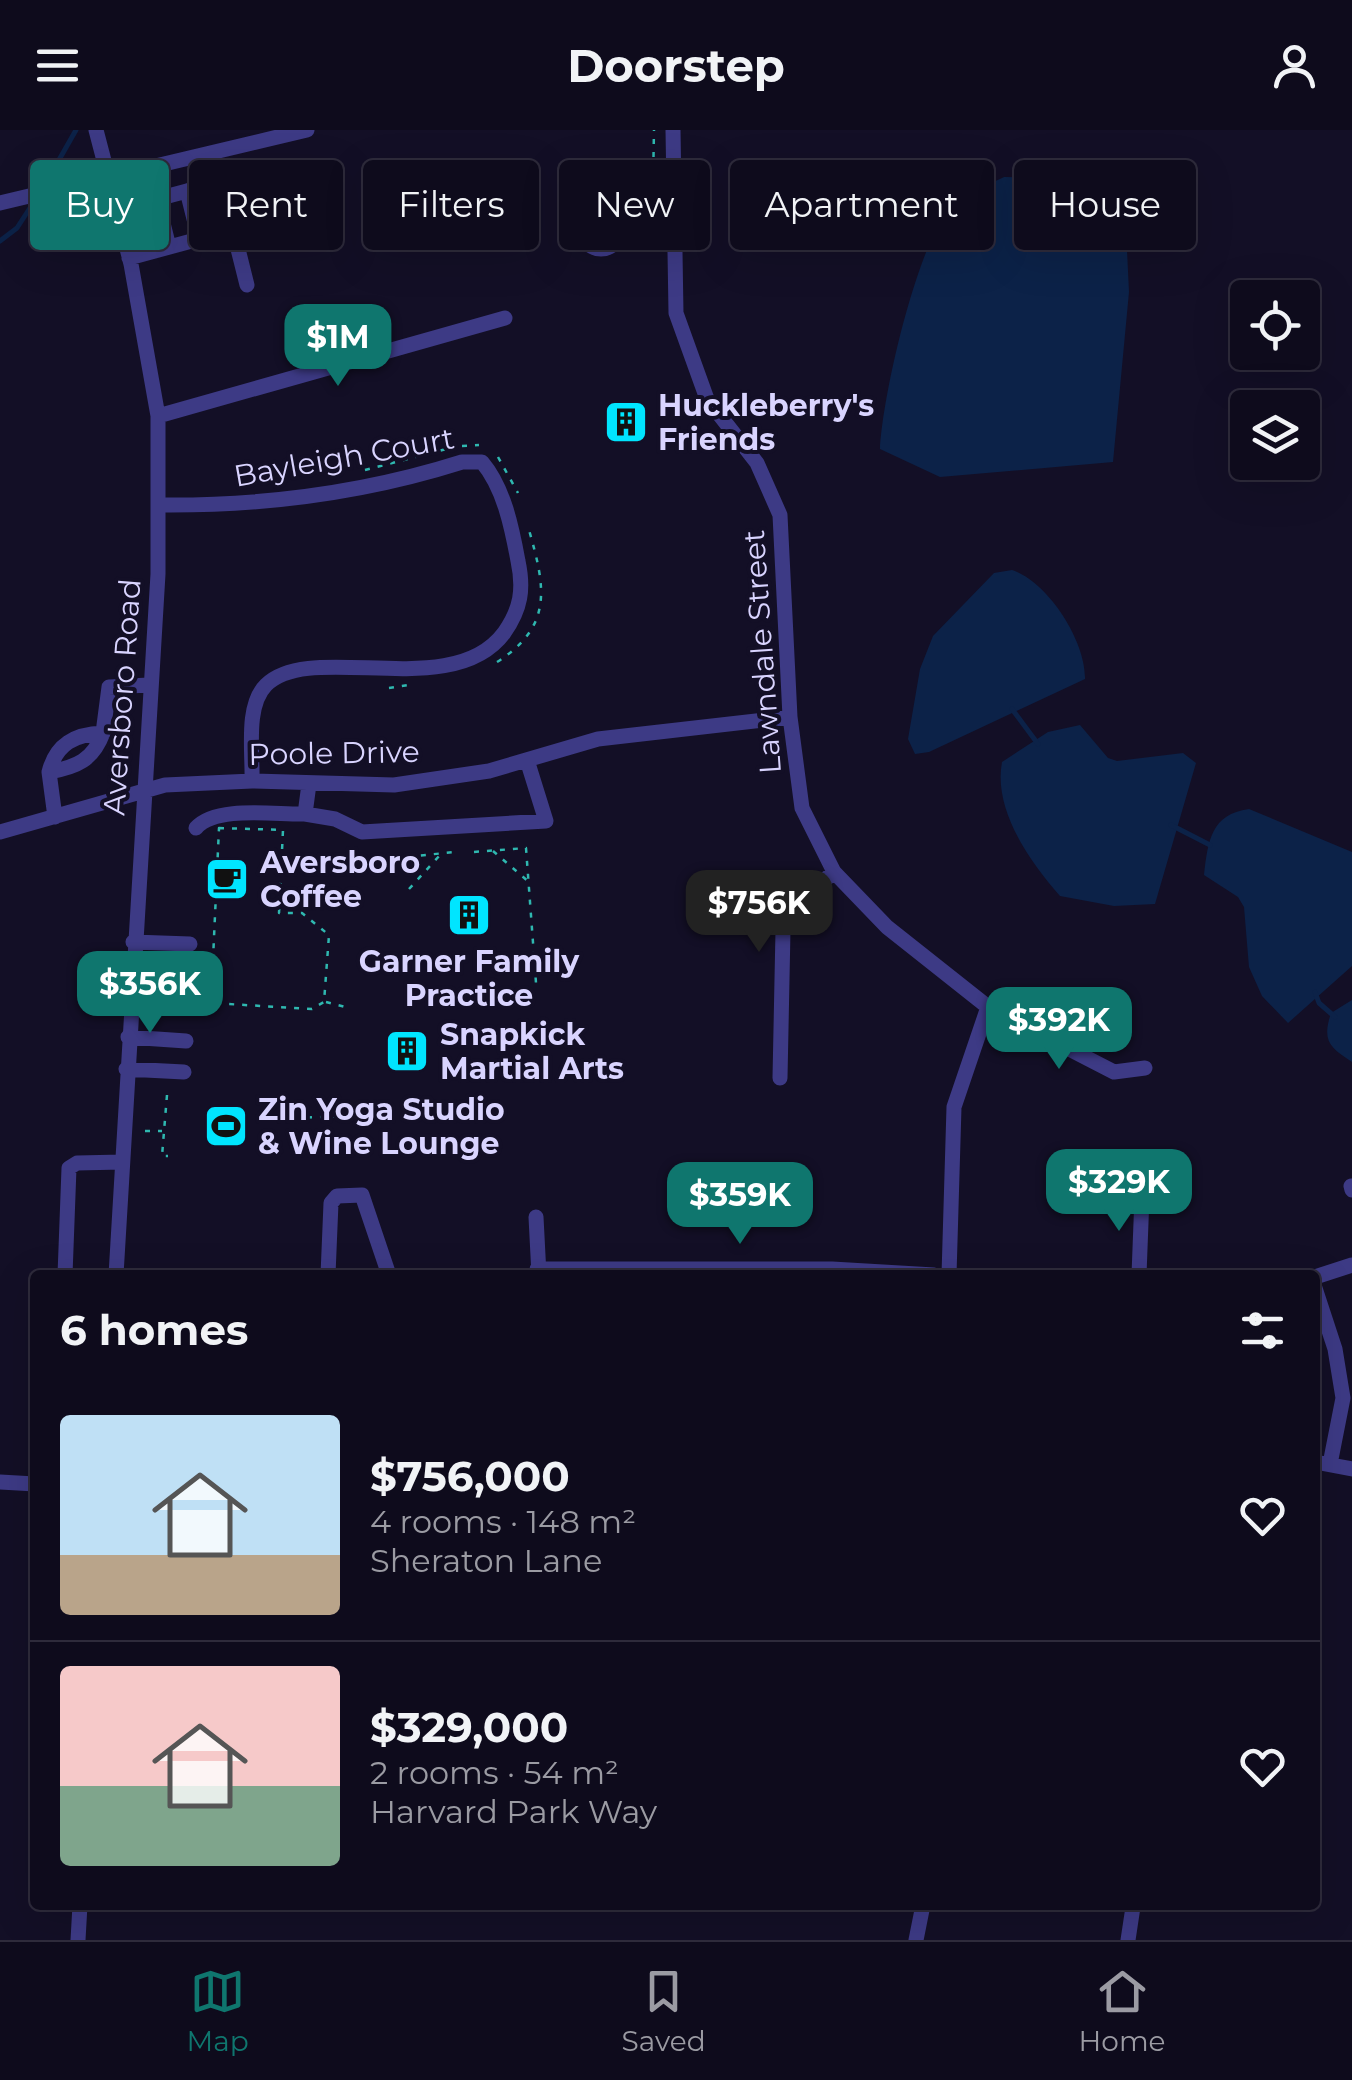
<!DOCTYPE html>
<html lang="en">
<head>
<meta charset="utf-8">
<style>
	body { margin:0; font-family:Montserrat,sans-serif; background:#171425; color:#f1f3f6; height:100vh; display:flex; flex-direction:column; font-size:38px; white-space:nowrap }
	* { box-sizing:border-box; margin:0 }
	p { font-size:32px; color:#9b9ba3 }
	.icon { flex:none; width:55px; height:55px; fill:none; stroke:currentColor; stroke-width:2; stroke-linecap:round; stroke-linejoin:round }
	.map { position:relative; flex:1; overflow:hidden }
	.drawer { position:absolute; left:30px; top:1140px; width:1290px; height:640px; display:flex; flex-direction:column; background:#0e0b1c; border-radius:10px; box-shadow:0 10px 40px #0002,0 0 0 2px #2e2b3b }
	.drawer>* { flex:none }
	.guide { position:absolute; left:30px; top:30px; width:1292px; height:90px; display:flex; gap:20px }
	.tools { position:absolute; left:1230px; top:150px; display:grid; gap:20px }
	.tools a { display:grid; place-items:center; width:90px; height:90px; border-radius:10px; background:#0e0b1c; box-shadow:0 10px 40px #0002,0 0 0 2px #2e2b3b; font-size:50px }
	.price { position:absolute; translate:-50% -85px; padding:0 22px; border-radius:20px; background:#0f766e; color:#fff; font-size:32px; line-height:65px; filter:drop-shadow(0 2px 5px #0008) }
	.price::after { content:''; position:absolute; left:50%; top:60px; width:30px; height:22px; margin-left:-15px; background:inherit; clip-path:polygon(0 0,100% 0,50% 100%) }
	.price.on { background:#222; color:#fff }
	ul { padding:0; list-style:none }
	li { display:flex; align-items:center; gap:30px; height:250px; padding:0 30px }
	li+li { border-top:2px solid #2e2b3b }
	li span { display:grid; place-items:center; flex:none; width:280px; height:200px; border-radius:10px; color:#555 }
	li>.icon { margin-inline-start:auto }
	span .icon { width:120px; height:120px; fill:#fffc; stroke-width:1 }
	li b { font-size:42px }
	h2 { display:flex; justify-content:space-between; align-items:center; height:120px; padding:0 30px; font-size:42px }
	.tag { padding:0 35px; border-radius:10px; background:#0e0b1c; box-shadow:0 10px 40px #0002,0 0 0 2px #2e2b3b; font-size:35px; line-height:90px }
	.tag.on { background:#0f766e; color:#fff }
	header { display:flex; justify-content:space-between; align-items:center; height:130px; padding:0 30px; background:#0e0b1c; font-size:45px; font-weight:700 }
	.tabs { display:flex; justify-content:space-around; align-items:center; height:140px; border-top:2px solid #2e2b3b; background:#0e0b1c; font-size:28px; color:#9b9ba3 }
	.tabs a { display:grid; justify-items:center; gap:5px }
	.tabs .on { color:#0f766e }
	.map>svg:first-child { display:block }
	.water { fill:#0c2248 }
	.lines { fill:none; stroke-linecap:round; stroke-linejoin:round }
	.stream { stroke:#0c2248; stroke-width:5 }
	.path { stroke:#2fb8b0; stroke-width:2.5; stroke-dasharray:5 8; stroke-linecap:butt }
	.minor { stroke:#3d3a85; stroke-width:15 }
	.labels { text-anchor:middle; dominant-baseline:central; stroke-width:8; stroke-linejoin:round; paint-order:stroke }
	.poi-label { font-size:30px; font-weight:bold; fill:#d9d4ff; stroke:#130f26; text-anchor:start }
	.street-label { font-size:30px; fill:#d9d4ff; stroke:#130f26 }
</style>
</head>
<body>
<header><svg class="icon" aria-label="menu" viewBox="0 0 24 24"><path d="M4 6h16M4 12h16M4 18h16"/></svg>Doorstep<svg class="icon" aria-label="person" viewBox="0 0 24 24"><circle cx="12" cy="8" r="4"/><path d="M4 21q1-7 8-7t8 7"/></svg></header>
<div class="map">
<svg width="1352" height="1810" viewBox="0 0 1352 1810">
	<rect width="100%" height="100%" fill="#130f26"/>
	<!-- water -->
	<path class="water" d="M1004 47 1087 48 1114 65 1126 99 1129 162 1113 332 940 347 880 319C883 263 916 120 950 76 961 63 989 55 1004 47Z
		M1012 440C1048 452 1086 511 1085 549L929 622 915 624 908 609 920 539 933 506 994 443Z
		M1080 595 1108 628 1117 631 1183 623 1196 633 1155 774 1114 776 1060 766C1030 732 993 680 1002 632L1048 602Z
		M1249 679 1352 722V836L1288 893 1262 866 1249 837 1244 777 1238 767 1204 745C1208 711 1211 684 1249 679Z
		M1352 870V932C1329 917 1322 911 1331 883Z"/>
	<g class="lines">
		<!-- stream -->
		<path class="stream" d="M43 58 76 0
			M0 111 17 98 37 67
			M1012 579 1038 614
			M1171 695 1210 715
			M1315 862 1319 873 1335 887"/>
		<!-- path -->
		<path class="path" d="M653 53 654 0
			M462 316 479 315
			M498 327 518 363
			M365 340 454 317
			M497 532C554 496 545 456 529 400
			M389 558 408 555
			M219 698 283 700 279 783H302L329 805 324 872 312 879 211 873Z
			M493 721 529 752
			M474 722 526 718 536 853
			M395 728 455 722
			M409 759 441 724
			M326 872 345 877
			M167 965 162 1026H168
			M294 988 351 986
			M145 1001H162"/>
		<!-- minor -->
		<path class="minor" d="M96 0 131 134 158 286V444L116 1145
			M673 0 676 183 707 269 757 333 780 385 790 587 802 678 834 742 887 797 988 877 1114 942 1145 938
			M214 23 247 155
			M577 36 614 80
			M0 73 307 0
			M583 101a18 18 0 1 1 36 0a18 18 0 1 1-36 0Z
			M606 84 629 71H675
			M169 117 157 69 187 61
			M129 128 199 109 187 61 221 51
			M158 286 505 188
			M160 375C262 376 364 363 462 332H482C504 358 512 398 518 431 524 459 521 479 504 503 452 573 311 510 266 555 245 576 253 623 252 651
			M103 603C93 630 77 637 49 642 56 614 75 604 103 603L109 557 149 555
			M49 642 55 687
			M305 684 335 689 362 702 546 691 527 630
			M196 698C216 675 277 685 305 684L309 654
			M0 702 165 655 252 651 394 655 489 641 598 609 790 587
			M133 812 190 814
			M128 907 186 911
			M126 939 184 942
			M780 948 783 800 800 771 834 742
			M1351 1056 1352 1060
			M536 1087 539 1145
			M537 1139H832L934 1145
			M65 1145 69 1038 77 1033 122 1032
			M328 1145 331 1073 337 1066 362 1065 389 1145
			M949 1145 954 977 988 877
			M1139 1145 1142 1066
			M1315 1147 1352 1135
			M1315 1158 1335 1219 1343 1268 1330 1334
			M1315 1332 1352 1339
			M0 1352 35 1354
			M78 1810 80 1775
			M916 1810 923 1775
			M1128 1810 1133 1777 1129 1775"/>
	</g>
	<!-- icons -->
	<defs>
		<g id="building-square" transform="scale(2.25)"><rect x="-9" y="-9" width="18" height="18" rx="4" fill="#00e5ff" stroke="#130f26"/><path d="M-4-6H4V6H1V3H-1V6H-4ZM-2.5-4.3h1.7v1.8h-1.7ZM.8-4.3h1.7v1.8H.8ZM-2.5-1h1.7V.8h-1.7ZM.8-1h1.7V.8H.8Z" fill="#111"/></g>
		<g id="cafe-square" transform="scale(2.25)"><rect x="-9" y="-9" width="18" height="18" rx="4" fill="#00e5ff" stroke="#130f26"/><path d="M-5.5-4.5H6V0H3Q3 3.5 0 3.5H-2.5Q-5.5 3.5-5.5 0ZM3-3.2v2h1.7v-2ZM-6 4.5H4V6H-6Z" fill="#111"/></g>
		<g id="stadium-square" transform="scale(2.25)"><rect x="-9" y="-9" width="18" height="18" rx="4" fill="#00e5ff" stroke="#130f26"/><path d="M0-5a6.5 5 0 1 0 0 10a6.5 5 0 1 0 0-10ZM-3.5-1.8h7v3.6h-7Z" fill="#111"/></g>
	</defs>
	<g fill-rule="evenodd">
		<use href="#building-square" x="626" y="292"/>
		<use href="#cafe-square" x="227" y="749"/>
		<use href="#building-square" x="469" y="785"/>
		<use href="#building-square" x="407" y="921"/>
		<use href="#stadium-square" x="226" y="996"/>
	</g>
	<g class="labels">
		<!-- poi labels -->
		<g class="poi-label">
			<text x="658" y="275">Huckleberry's<tspan x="658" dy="34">Friends</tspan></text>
			<text x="260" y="732">Aversboro<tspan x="260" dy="34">Coffee</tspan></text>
			<text x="469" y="831" text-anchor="middle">Garner Family<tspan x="469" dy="34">Practice</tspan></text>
			<text x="440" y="904">Snapkick<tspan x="440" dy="34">Martial Arts</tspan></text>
			<text x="258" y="979">Zin Yoga Studio<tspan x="258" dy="34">&amp; Wine Lounge</tspan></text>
		</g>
		<!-- street labels -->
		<g class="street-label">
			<text transform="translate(344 327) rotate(-10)">Bayleigh Court</text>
			<text transform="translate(762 522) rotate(-94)">Lawndale Street</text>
			<text transform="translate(122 567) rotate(-86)">Aversboro Road</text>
			<text transform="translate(334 623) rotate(-1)">Poole Drive</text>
		</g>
	</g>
</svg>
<div class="tools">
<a><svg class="icon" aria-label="locate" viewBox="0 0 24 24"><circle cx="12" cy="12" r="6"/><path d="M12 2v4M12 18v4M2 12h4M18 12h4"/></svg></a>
<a><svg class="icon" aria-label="layers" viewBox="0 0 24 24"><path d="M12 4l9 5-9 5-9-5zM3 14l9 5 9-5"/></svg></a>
</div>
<b class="price" style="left:338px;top:259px">$1M</b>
<b class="price on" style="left:759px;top:825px">$756K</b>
<b class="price" style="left:150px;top:906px">$356K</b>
<b class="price" style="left:1059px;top:942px">$392K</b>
<b class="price" style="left:1119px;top:1104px">$329K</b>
<b class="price" style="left:740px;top:1117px">$359K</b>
<div class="guide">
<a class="tag on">Buy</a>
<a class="tag">Rent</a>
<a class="tag">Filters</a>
<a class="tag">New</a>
<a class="tag">Apartment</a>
<a class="tag">House</a>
</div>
<section class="drawer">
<h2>6 homes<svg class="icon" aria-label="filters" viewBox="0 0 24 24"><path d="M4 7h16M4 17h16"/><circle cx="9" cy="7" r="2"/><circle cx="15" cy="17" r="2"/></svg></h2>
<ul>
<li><span style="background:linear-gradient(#bfe0f5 70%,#b9a48a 0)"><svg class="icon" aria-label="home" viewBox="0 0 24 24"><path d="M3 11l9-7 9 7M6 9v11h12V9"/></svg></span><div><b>$756,000</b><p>4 rooms · 148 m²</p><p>Sheraton Lane</p></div><svg class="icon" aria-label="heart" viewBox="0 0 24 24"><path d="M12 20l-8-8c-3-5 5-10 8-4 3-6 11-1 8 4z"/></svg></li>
<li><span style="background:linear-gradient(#f6c9c9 60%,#7fa58c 0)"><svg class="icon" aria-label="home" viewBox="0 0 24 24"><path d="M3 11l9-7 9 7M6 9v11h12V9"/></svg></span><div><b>$329,000</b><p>2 rooms · 54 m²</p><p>Harvard Park Way</p></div><svg class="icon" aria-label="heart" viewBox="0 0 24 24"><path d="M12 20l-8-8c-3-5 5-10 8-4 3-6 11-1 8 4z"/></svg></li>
</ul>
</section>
</div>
<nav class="tabs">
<a class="on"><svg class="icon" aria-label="map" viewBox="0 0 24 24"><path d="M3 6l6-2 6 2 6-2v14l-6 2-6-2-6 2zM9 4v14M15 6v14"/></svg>Map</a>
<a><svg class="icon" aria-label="saved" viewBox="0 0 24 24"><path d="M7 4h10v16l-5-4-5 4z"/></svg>Saved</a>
<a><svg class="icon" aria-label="home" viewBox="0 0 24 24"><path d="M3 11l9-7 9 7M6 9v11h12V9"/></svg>Home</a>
</nav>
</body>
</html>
